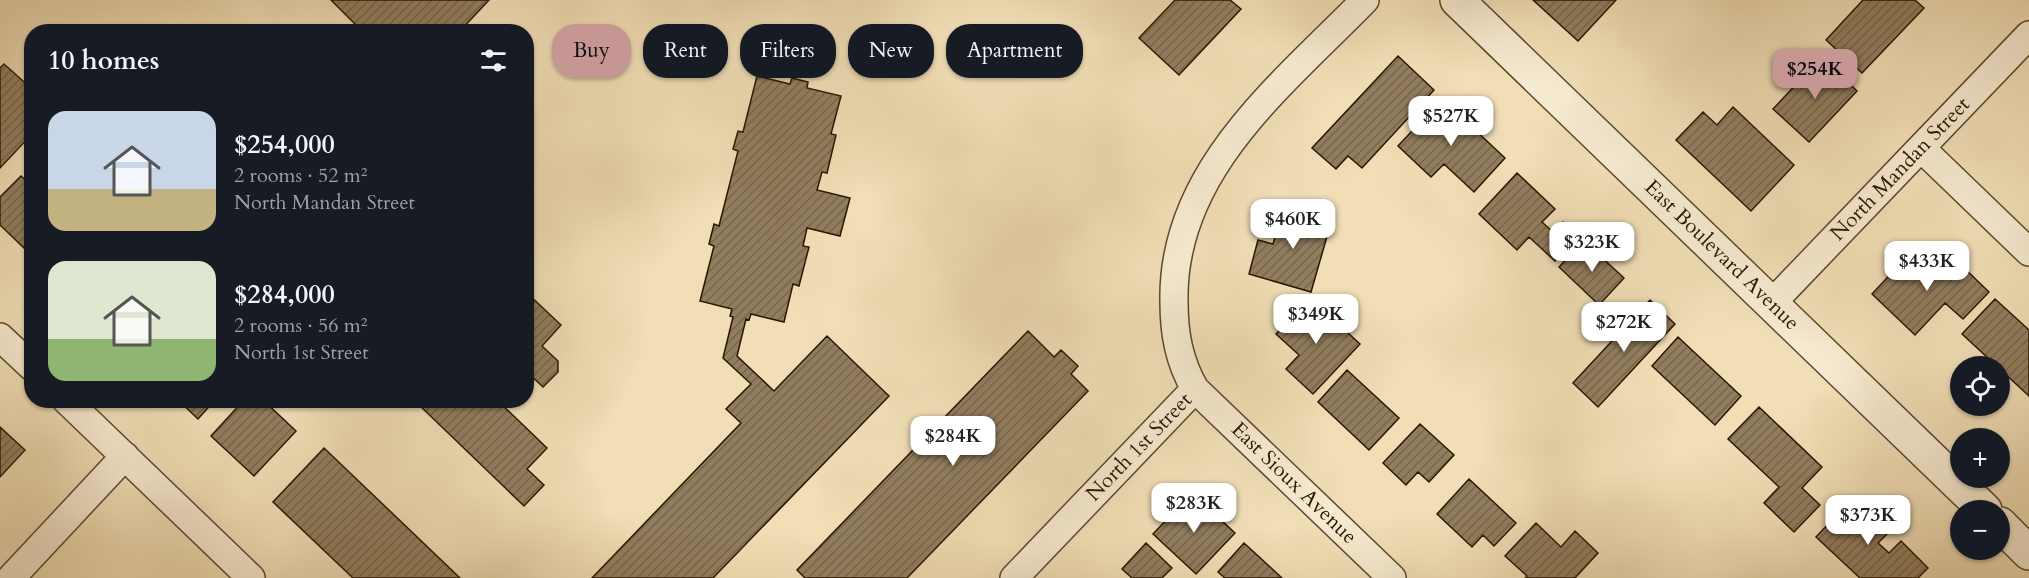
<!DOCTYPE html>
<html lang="en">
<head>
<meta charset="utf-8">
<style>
	body { margin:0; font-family:Cardo,serif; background:#20242c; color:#f1f3f6; height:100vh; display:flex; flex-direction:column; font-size:22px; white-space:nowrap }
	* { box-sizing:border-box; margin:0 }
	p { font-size:20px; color:#9ea1a6 }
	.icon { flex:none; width:33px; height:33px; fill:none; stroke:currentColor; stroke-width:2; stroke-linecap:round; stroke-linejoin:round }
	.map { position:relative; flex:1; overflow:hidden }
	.panel { position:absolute; left:24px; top:24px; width:510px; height:384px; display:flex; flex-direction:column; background:#171b24; border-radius:24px; box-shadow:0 2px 4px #0004 }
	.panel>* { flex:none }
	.guide { position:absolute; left:552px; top:24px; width:570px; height:54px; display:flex; gap:12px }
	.buttons { position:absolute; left:1950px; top:356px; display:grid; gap:12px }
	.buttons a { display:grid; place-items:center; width:60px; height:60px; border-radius:50%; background:#171b24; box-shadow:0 2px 4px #0004; font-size:30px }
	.price { position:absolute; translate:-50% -51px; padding:0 14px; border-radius:12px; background:#fff; color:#222; font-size:20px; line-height:39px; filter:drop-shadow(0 2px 3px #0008) }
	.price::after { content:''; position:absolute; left:50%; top:36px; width:18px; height:14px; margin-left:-9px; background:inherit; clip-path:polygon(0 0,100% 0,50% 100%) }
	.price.current { background:#c59692; color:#111 }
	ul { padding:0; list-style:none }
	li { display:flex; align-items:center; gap:18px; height:150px; padding:0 24px }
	li span { display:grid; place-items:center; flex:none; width:168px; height:120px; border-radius:18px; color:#555 }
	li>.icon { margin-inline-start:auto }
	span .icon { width:72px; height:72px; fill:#fffc; stroke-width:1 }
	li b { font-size:26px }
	h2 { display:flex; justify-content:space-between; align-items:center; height:72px; padding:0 24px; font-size:26px }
	.chip { padding:0 21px; border-radius:24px; background:#171b24; box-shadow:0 2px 4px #0004; font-size:21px; line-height:54px }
	.chip.current { background:#c59692; color:#111 }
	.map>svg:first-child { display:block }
	.building { fill:url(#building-hatch); stroke:#2a1600; stroke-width:1.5 }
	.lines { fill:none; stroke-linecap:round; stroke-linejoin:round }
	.minor-casing { stroke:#5c482e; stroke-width:30 }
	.tertiary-casing { stroke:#5c482e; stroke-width:36 }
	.minor { stroke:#f6ead0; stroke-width:27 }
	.tertiary { stroke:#f6ead0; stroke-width:33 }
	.labels { text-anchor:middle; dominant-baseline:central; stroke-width:4.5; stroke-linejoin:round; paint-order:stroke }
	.street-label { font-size:21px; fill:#2a1600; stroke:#f6ead0 }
</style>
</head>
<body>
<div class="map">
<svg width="2029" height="578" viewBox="0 0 2029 578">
	<defs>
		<pattern id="building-hatch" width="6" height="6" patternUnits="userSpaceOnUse" patternTransform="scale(1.5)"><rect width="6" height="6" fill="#917e5f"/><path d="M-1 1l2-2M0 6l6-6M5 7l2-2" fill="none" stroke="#77664c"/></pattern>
	</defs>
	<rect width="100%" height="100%" fill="#f1deb6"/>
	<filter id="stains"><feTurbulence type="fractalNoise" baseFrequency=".00333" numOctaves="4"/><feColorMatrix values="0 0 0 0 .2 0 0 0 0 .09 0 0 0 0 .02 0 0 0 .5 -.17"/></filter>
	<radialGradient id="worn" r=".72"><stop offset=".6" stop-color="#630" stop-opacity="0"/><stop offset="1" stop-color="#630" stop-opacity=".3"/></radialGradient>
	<!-- building -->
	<path class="building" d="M331 0H489L459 32H363Z
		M1175 0H1230L1241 9 1179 75 1139 38Z
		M1533 0H1616L1578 41Z
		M1863 0H1915L1924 8 1862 73 1826 40Z
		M1398 56 1434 90 1362 168 1348 156 1336 169 1312 148Z
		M1822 57 1857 91 1809 142 1773 109Z
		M4 64 32 89V134L0 168V68Z
		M757 76 790 84 792 78 808 82 807 88 841 96 831 134 836 135 827 173 822 172 817 190 850 198 840 236 807 228 803 246 809 247 799 286 793 284 784 322 751 314 749 320 746 319 737 356 774 391 827 336 889 396 713 578H592L741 423 726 409 751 384 723 358 733 317 730 316 732 309 700 301 714 246 709 244 714 224 719 226 738 151 733 149 738 131 743 132Z
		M1442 99 1505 158 1474 192 1444 164 1431 177 1398 146Z
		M1733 107 1794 165 1751 211 1676 140 1703 112 1717 125Z
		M1517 173 1555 209 1542 222 1553 232 1563 222 1578 236 1555 261 1529 237 1517 250 1479 214Z
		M21 176 32 186V244L26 250 0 225V197Z
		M1284 206 1332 219 1311 292 1249 274 1258 240 1273 244Z
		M1584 241 1624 278 1599 305 1559 267Z
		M1915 248 1947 278 1960 264 1989 292 1963 319 1945 303 1915 335 1872 294Z
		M526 292 561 325 542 346 558 361V372L543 387 526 371Z
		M1310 298 1360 344 1313 394 1286 369 1299 355 1276 334Z
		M1995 299 2029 330V396L1962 334Z
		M1650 300 1675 324 1598 407 1573 383Z
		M1028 331 1054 357 1061 350 1078 366 1071 374 1088 391 907 578H805L797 570Z
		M1678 337 1741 396 1715 425 1652 366Z
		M1347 370 1399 418 1369 450 1318 402Z
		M178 400H215L198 419Z
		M244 400H263L296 431 254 476 211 436Z
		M423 400H497L547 448 527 469 544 485 524 506 419 405Z
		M1759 407 1822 467 1802 488 1820 505 1794 532 1764 503 1779 487 1728 439Z
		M1420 424 1454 455 1429 482 1418 472 1406 485 1383 463Z
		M0 427 25 450 0 477Z
		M324 448 460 578H353L273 502Z
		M1469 479 1516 523 1494 546 1483 535 1472 547 1437 514Z
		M1192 493 1235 533 1196 574 1153 534Z
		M1854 497 1890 531 1878 543 1889 553 1901 541 1928 568 1918 578H1860L1816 537Z
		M1536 523 1561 547 1575 531 1598 553 1575 578H1525L1527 576 1505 556Z
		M1146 543 1172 568 1162 578H1132L1122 569Z
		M1244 543 1282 578H1225L1218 572Z"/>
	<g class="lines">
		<!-- minor casing -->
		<g class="minor-casing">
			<path id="minor" d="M1365 0C1282 85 1171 171 1174 302 1174 334 1179 361 1195 389L1392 578
				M1921 148 2029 252
				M1772 303 2029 35
				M0 337 32 367
				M66 400 251 578
				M11 578 125 456
				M1014 578 1195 389"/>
		</g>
		<!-- tertiary casing -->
		<g class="tertiary-casing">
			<path id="tertiary" d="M1457 0 1985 510
				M2000 524 2029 553"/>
		</g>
		<!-- minor -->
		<use href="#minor" class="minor"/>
		<!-- tertiary -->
		<use href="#tertiary" class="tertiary"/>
	</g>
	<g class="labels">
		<!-- street labels -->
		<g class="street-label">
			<text transform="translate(1900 169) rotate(-46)">North Mandan Street</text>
			<text transform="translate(1722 255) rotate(44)">East Boulevard Avenue</text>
			<text transform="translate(1139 447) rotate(-46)">North 1st Street</text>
			<text transform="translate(1294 483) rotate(44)">East Sioux Avenue</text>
		</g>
	</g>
	<rect width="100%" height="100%" filter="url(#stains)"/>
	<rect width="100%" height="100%" fill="url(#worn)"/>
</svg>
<div class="buttons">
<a><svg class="icon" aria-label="locate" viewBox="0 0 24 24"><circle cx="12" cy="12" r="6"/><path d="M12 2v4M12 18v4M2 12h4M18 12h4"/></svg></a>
<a>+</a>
<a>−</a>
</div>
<b class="price current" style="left:1815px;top:100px">$254K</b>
<b class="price" style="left:1451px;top:147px">$527K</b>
<b class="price" style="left:1293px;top:250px">$460K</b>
<b class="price" style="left:1592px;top:273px">$323K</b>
<b class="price" style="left:1927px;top:292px">$433K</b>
<b class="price" style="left:1316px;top:345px">$349K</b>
<b class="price" style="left:1624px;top:353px">$272K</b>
<b class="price" style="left:953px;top:467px">$284K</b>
<b class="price" style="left:1194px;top:534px">$283K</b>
<b class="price" style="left:1868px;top:546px">$373K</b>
<div class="guide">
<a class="chip current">Buy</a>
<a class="chip">Rent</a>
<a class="chip">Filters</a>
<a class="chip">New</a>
<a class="chip">Apartment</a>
</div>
<section class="panel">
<h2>10 homes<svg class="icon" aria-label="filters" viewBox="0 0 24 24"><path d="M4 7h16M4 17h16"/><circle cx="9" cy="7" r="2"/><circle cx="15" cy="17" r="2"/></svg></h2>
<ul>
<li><span style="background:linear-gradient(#c9d6e8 65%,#c2b280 0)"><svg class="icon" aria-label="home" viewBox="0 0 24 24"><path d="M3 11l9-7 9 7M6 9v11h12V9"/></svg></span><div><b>$254,000</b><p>2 rooms · 52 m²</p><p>North Mandan Street</p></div></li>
<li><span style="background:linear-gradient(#dfe7d0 65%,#8fb573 0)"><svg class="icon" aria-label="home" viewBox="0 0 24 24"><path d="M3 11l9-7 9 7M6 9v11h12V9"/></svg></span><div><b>$284,000</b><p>2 rooms · 56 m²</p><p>North 1st Street</p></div></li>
</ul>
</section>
</div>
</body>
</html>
